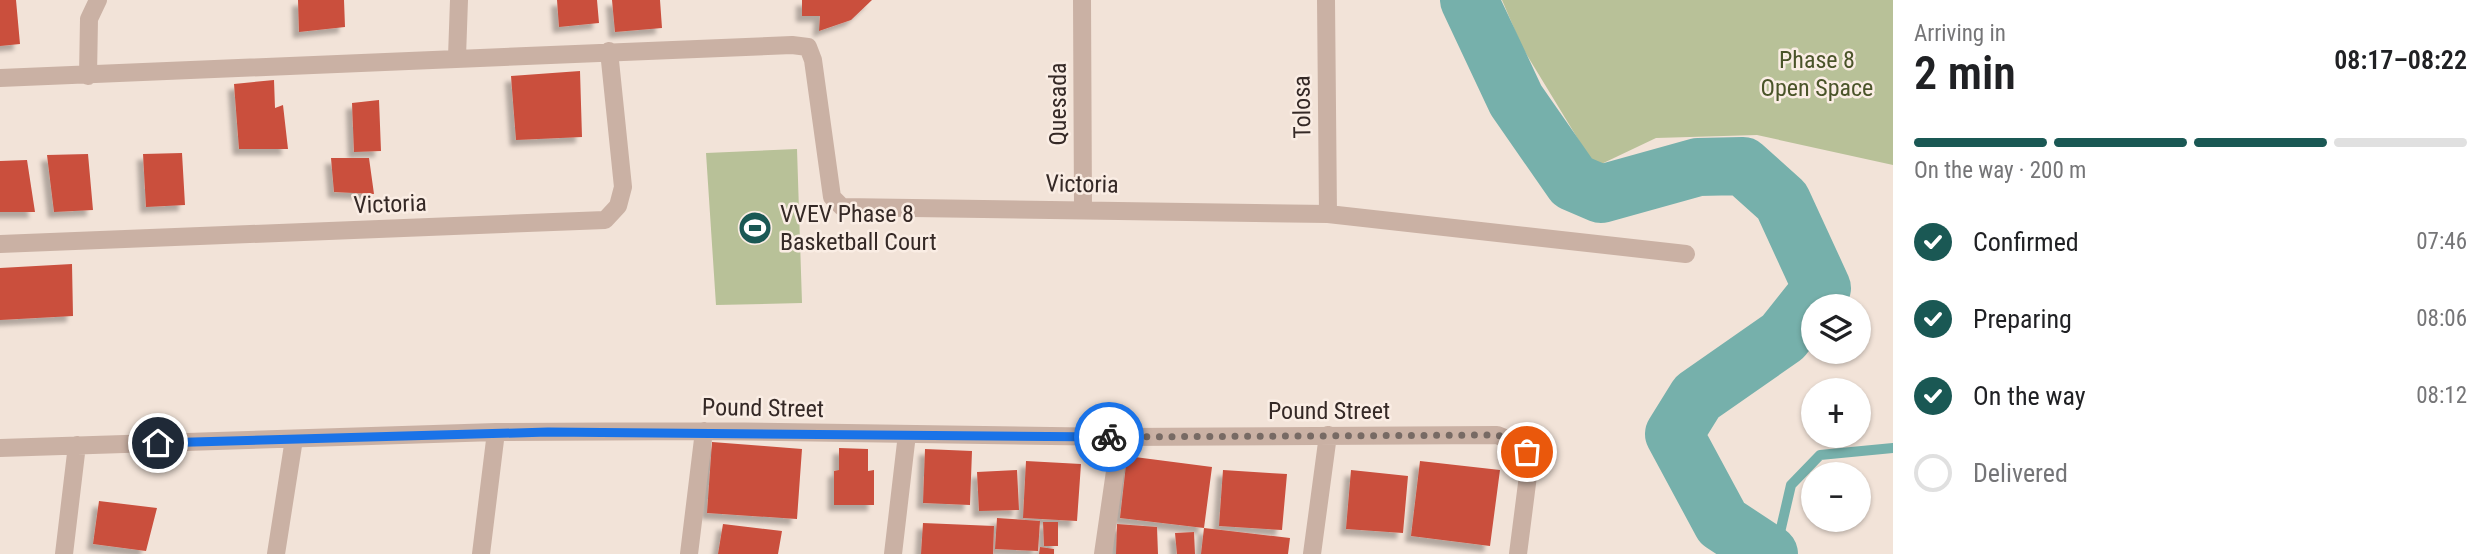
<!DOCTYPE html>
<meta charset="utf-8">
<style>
body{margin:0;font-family:"Roboto Condensed",sans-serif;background:#f6f6f6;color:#202124;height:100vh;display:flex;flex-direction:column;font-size:26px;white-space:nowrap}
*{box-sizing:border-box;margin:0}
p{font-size:23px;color:#757577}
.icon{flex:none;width:38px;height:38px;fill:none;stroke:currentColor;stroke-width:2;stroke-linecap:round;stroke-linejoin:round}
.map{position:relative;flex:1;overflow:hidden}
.drawer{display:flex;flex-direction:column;background:#fff;width:595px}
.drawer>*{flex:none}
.fabs{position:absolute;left:1801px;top:294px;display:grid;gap:14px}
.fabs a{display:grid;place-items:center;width:70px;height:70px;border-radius:50%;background:#fff;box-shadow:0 2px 5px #0004;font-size:35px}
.pin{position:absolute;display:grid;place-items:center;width:60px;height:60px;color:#fff;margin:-30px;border:4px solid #fff;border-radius:50%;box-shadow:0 2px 7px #0007}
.courier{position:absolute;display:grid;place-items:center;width:70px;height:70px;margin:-35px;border:5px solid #1a73e8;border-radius:50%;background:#fff;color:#222;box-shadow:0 2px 9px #0007}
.headline em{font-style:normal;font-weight:600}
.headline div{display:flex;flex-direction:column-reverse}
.headline{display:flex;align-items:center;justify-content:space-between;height:119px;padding:0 21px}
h1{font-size:46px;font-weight:600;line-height:52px}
.bar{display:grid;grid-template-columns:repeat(4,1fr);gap:10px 7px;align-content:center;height:84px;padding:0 21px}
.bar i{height:9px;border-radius:5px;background:#e0e0e0}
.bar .on{background:#1a5854}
.bar p{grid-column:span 4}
ol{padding:0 21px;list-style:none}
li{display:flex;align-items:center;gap:21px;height:77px}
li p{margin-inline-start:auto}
li .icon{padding:7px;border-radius:50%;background:#1a5854;color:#fff;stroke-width:4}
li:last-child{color:#757577}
li i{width:38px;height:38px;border:4px solid #e0e0e0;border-radius:50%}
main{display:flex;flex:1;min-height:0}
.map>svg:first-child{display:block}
</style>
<main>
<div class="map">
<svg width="1893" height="554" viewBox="0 0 1893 554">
<defs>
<filter id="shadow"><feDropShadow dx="-6" dy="6" stdDeviation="2" flood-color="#0004"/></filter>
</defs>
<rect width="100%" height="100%" fill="#f2e3d8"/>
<!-- green -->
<path fill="#b8c198" d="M1502,0H1893V165L1757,135L1656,138L1595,167L1522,47Z
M797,149L802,303L716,305L706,153Z"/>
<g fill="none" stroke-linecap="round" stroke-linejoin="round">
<!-- stream -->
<path stroke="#76b0ab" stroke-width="10" d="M1775,554L1791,485L1820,455L1893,448"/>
<!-- river -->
<path stroke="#76b0ab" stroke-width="58" d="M1469,0L1516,100L1573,182L1601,194L1698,167L1743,166L1782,201L1822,288L1783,337L1697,397L1674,434L1722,523L1769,554"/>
</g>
<!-- building -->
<path fill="#ca4f3e" filter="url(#shadow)" d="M0,0H16L20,44L0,46Z
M298,0H344L345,27L299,32Z
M557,0H597L599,23L559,27Z
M612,0H660L662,28L615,32Z
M802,0H872L851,20L819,31L820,16H802Z
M580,71L582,137L516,140L511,76Z
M274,80L275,108L283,105L288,149H239L234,84Z
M379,100L381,151L354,152L352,103Z
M182,153L185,205L146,207L143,154Z
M88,154L93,210L54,212L47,155Z
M331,158H369L374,194L334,192Z
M27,160L35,212H0V161Z
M72,264L73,316L0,320V268Z
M712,442L802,449L797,519L707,513Z
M839,448L868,449V471L874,470V505H834V471L839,470Z
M925,449L972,451L970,505L923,503Z
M1127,456L1212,467L1204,528L1120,518Z
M1026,461L1081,464L1077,521L1023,518Z
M1420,461L1500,470L1490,546L1411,536Z
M1017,470L1019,510L979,511L977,472Z
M1223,470L1287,474L1282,530L1219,526Z
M1351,470L1408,476L1403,533L1346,529Z
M99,501L157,508L146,551L93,544Z
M997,518L1040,521L1038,551L995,549Z
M1043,522H1058V546H1044Z
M923,523L994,526L993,554H921Z
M723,524L782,531L778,554H718Z
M1117,524L1157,527L1158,554H1116Z
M1204,528L1290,538L1288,554H1201Z
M1194,532L1195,554H1177L1175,533Z
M1040,547L1054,549V554H1039Z"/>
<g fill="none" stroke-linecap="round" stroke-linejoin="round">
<!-- street -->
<path stroke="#cab1a4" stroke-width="18" d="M1082,0L1083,209
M1326,0L1328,214
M457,57L459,0
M88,76L89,19L98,0
M0,78L792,45L808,47L813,60L832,197L842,207L1328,214L1686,254
M0,244L605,220L618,206L623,187L609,51
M0,448L496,432L704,431L1120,437L1497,435L1523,445L1530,460L1518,554
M64,554L77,445
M276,554L294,439
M481,554L496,432
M689,554L704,431
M893,554L907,434
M1103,554L1120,437
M1312,554L1328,435"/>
</g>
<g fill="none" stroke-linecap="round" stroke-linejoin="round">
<!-- done -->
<path stroke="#776a64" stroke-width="7" stroke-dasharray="0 12.6" d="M1109,437L1497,435L1516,441L1527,452"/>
<!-- route -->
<path stroke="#1a73e8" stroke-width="9" d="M158,443L548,432L1109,437"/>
</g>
<!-- icons -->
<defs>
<symbol id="stadium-disc" viewBox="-11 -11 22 22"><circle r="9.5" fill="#1a5854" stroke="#faede4"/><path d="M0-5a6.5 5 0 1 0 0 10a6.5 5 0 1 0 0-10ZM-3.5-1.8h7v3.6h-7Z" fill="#fff"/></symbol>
</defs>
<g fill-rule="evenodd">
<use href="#stadium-disc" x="736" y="209" width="38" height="38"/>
</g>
<g text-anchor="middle" stroke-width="5" stroke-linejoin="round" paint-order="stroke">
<!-- park labels -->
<g font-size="24" fill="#4a5429" stroke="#faede4">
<text x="1817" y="68">Phase 8<tspan x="1817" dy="28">Open Space</tspan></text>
</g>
<!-- street labels -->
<g font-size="24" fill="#352926" stroke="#faede4">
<text transform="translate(1058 104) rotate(-90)" y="8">Quesada</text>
<text transform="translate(1302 107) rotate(-91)" y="8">Tolosa</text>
<text transform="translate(1082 184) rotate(1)" y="8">Victoria</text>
<text transform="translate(390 204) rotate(-2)" y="8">Victoria</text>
<text transform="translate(763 408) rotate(1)" y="8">Pound Street</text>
<text x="1329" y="419">Pound Street</text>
</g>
<!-- poi labels -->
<g font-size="24" fill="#352926" stroke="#faede4" text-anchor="start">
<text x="780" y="222">VVEV Phase 8<tspan x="780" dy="28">Basketball Court</tspan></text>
</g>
</g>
</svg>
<div class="fabs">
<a><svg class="icon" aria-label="layers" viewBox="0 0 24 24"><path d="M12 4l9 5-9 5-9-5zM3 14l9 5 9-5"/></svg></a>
<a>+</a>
<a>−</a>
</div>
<div class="pin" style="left:1527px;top:452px;background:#ea580c"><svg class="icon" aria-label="bag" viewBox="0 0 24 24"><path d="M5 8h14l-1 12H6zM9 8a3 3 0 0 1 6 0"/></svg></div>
<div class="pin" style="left:158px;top:443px;background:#1f2937"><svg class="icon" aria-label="home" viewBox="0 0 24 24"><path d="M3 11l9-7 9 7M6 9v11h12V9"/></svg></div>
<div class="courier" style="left:1109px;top:437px"><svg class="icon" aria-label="bike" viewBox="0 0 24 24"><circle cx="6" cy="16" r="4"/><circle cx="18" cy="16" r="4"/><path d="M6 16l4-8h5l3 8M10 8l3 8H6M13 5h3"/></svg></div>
</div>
<section class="drawer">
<div class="headline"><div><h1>2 min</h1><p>Arriving in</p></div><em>08:17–08:22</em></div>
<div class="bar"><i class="on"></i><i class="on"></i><i class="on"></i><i></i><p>On the way · 200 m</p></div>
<ol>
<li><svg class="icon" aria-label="check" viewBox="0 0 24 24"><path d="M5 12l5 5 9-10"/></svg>Confirmed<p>07:46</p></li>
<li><svg class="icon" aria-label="check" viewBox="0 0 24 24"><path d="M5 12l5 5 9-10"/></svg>Preparing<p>08:06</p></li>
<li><svg class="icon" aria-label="check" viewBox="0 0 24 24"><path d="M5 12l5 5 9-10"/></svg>On the way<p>08:12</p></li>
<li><i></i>Delivered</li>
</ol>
</section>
</main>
